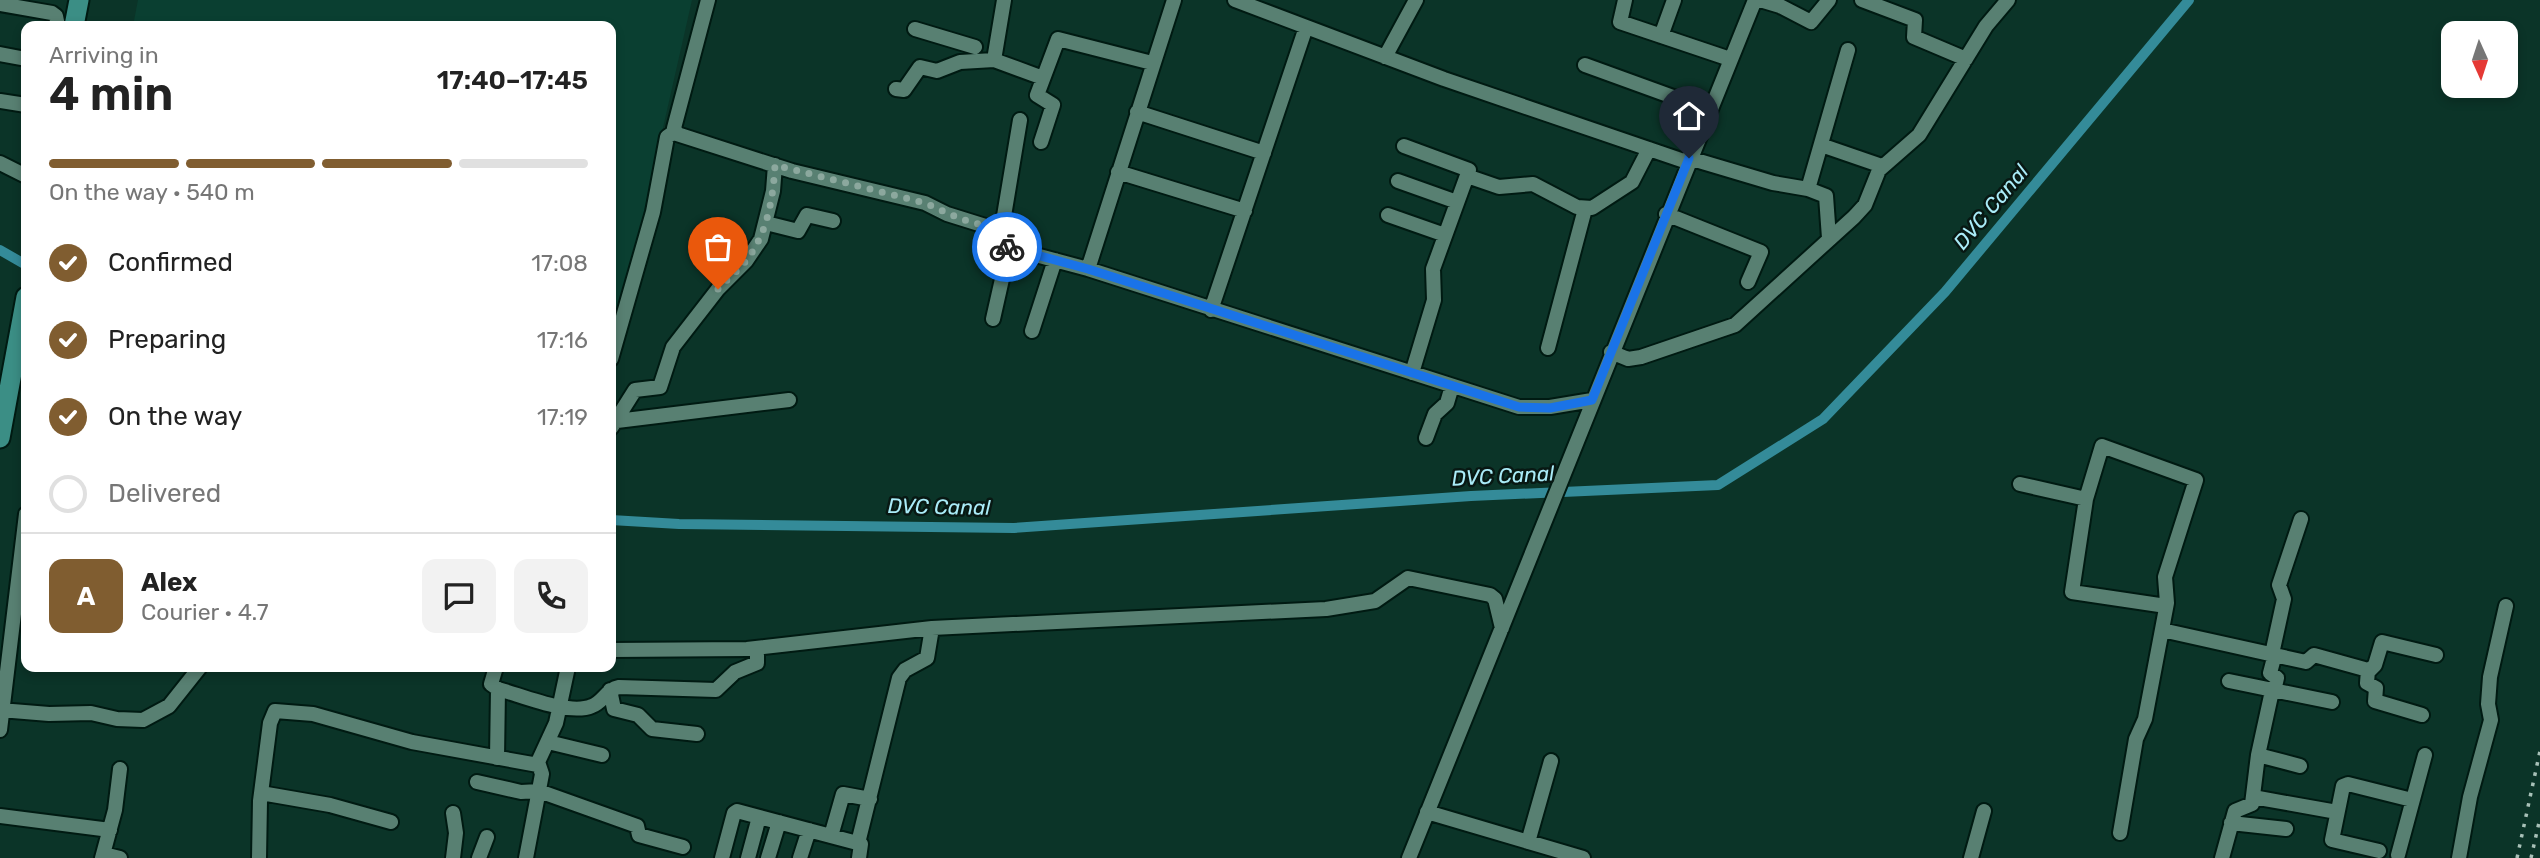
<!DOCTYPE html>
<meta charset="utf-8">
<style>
body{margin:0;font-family:Rubik,sans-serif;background:#f2f2f2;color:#222;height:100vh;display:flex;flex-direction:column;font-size:26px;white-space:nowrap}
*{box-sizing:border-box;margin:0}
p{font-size:23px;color:#767676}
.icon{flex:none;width:38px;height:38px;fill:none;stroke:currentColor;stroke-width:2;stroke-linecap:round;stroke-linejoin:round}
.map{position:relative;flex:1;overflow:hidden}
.details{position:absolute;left:21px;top:21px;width:595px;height:651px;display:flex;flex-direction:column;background:#fff;border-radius:14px;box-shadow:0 4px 10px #0003}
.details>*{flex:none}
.needle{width:46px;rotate:177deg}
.controls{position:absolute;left:2441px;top:21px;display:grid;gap:14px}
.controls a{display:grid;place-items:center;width:77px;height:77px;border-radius:14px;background:#fff;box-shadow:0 4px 10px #0003;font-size:35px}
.pin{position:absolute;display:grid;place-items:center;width:60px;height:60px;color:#fff;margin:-72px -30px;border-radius:50% 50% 50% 0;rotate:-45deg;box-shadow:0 0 7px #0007}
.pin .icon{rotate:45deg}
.courier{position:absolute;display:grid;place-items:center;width:70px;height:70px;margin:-35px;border:5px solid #1a73e8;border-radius:50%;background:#fff;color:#222;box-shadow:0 2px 9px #0007}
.headline em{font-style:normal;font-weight:600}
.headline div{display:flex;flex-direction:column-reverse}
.headline{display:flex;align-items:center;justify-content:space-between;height:119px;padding:0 28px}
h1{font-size:46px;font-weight:600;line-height:52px}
.bar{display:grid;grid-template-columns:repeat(4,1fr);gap:10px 7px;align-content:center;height:84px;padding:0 28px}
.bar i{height:9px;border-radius:5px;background:#e0e0e0}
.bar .selected{background:#805d30}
.bar p{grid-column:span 4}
.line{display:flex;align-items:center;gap:18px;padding:0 28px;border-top:2px solid #e0e0e0}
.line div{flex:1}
.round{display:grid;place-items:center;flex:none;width:74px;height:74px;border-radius:14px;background:#f2f2f2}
ol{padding:0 28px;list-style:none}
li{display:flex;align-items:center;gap:21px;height:77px}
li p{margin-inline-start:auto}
li .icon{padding:7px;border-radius:50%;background:#805d30;color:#fff;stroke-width:4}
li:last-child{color:#767676}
li i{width:38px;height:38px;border:4px solid #e0e0e0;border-radius:50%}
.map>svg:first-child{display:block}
</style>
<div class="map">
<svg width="2540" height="858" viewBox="0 0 2540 858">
<rect width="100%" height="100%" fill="#0b3428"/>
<!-- built -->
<path fill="#0a3f31" d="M138,0H692L611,357V26H133Z"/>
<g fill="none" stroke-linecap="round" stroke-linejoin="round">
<!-- canal -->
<path stroke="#348b99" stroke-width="10" d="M0,250L26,265
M611,520L679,524L1014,528L1471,496L1718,485L1823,419L1945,292L2189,0"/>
<defs>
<path id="minor" d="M708,0L674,128L677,134L792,171L925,203L947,214L995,229L1002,246L1088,269L1519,407H1550L1592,400
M1004,0L994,60L1043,78
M1235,0L1444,79L1687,162
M1625,0L1620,22L1730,59
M1760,0L1780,6L1811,22L1829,0
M1862,0L1915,20L1914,37L1966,59
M0,4L52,13L56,16L58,26
M915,29L975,47
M1661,36L1674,0
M0,54L26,59
M1385,57L1416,0
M1585,65L1709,110
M896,89L904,90L920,67L937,71L960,62L994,60
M0,101L26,105
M1137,112L1264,153
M1041,142L1053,105L1037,95L1058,39L1152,63
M1821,145L1882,166
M1404,146L1469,170L1433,269L1434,300L1412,373
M1689,158L1773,183L1808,189L1848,50
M0,163L26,176
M1118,172L1245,211
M1467,176L1499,187L1533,184L1577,207L1592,208L1632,182L1649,149
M1398,181L1457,202
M1808,189L1826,196L1829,238
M1666,214L1761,252L1748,282
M1388,215L1445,235
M766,223L798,231L807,215L833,221
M997,232L1002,228L1020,120
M1088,269L1174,0
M1211,310L1306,27
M993,319L1009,248
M1032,331L1055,260
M1548,348L1585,209
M1611,352L1628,359L1641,357L1735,325L1854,217L1865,205L1879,170L1919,135L1986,26L2008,0
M611,359L653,212L667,137L674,132
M617,421L789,400
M611,428L635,390L660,387L673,347L718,289L746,261L761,239L773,191L775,165
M1426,438L1435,414L1447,403L1452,386
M2020,484L2086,499L2072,592L2166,606
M2086,499L2102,446L2196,480L2165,577L2167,603L2145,719L2136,739L2120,833
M2162,630L2306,662L2314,655L2368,670L2367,683L2376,688L2375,701L2422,715
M611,650L747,649L932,628L1326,609L1375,601L1408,578L1490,595L1495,599L1502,628
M2272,654L2284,599L2279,585L2301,519
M496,667L491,684L498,689L497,758
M2369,671L2375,665L2382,642L2436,655
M2229,681L2332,702
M498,689C521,695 569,716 592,706C603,702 607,689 619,687L716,690L735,672L757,663V649
M610,690L614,709L638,715L652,729L697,734
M2274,691L2277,678L2270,673L2275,654
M0,710L49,714L91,713L117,719L143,720L169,706L200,667
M0,730L26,514
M548,742L602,755
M2258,755L2300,766
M477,782L521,792L539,791L637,826L639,835L683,847
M261,793L330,805L391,822
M2253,797L2337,812
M1427,812L1583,858
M0,816L110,830
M2231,823L2286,829
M831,836L843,794L870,799
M1528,842L1551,761
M858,843L899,678L905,670L927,658L932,628
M2379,851L2332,840L2343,786L2348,784L2412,800
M104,854L120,858
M2398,855L2425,755
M102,858L115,810L120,769
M259,858L260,801L270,723L275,711L313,714L412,742L538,765
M453,858L456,833L453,813
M479,858L487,837
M526,858L542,774L538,762L556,723L568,667
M722,858L734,813L737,811L861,844L859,858
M748,858L759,817
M768,858L779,822
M800,858L809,830
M1409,858L1755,0
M1971,858L1984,811
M2222,858L2235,811L2252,804L2258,755L2272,691
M2459,858L2470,797L2491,720L2488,704L2490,677L2506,606"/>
<path id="major" d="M74,26L79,0
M0,438L26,297"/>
</defs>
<!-- minor casing -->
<use href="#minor" stroke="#001a12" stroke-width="18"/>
<!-- major casing -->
<use href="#major" stroke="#001a12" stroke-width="23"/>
<!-- minor -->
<use href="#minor" stroke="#588072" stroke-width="14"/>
<!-- major -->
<use href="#major" stroke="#3b8e85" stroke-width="19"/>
<!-- rail -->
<path stroke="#a8c1b8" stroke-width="3.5" stroke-dasharray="3.5 7" stroke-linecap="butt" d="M2517,858L2540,751
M2531,858L2540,818"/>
</g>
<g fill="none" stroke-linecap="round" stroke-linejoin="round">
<!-- done -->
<path stroke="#8ca89e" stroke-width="7" stroke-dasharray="0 12.6" d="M718,289C726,280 737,272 745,262C767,235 773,200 775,165L925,203L961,219L995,229L999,245L1007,247"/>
<!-- route -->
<path stroke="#1a73e8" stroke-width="9" d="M1007,247L1088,269L1519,407L1550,408L1592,400L1689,158"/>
</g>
<g text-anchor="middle" stroke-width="5" stroke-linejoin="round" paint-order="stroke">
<!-- water labels -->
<g font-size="21" font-style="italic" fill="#aaecf8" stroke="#081813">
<text transform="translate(1991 207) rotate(-50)" y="7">DVC Canal</text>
<text transform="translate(1503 476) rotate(-3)" y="7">DVC Canal</text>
<text transform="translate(939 507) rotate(1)" y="7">DVC Canal</text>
</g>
</g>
</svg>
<div class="controls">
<a><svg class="needle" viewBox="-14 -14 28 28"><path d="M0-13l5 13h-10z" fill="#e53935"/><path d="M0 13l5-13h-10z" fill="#767676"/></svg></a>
</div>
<div class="pin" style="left:718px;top:289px;background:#ea580c"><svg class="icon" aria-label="bag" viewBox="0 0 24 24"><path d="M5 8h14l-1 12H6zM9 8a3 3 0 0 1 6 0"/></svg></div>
<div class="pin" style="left:1689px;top:158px;background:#1f2937"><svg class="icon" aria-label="home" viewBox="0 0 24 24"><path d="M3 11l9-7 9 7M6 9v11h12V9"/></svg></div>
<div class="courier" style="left:1007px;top:247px"><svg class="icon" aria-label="bike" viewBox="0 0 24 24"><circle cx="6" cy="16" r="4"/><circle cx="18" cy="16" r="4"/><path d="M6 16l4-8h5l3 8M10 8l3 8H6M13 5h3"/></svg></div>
<section class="details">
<div class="headline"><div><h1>4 min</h1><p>Arriving in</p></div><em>17:40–17:45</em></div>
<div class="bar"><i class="selected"></i><i class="selected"></i><i class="selected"></i><i></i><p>On the way · 540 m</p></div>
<ol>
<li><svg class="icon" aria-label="check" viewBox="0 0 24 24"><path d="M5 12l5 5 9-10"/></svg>Confirmed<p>17:08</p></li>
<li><svg class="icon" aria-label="check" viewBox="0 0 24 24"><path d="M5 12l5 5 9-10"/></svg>Preparing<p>17:16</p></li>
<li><svg class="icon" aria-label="check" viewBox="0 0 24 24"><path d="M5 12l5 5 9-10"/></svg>On the way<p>17:19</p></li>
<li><i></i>Delivered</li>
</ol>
<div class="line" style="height:126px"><b class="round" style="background:#805d30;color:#fff">A</b><div><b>Alex</b><p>Courier · 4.7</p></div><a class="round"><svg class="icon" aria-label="chat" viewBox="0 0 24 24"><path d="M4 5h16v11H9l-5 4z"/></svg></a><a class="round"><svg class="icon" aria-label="phone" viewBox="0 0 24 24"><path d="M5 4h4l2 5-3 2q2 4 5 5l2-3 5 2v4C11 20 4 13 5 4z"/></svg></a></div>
</section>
</div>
